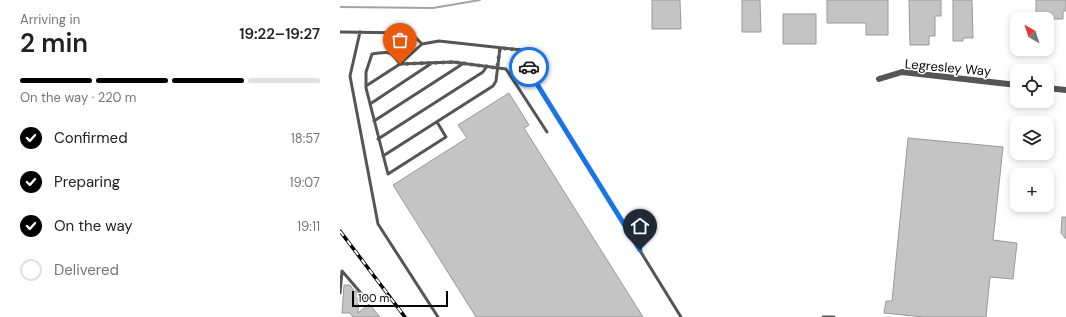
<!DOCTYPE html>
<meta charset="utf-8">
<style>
body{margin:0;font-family:"DM Sans",sans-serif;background:#f2f2f2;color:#222;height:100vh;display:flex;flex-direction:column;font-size:15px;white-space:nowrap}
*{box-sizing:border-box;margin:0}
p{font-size:13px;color:#767676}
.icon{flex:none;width:22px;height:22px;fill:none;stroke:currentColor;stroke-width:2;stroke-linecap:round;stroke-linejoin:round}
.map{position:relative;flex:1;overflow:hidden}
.details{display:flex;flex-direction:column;background:#fff;width:340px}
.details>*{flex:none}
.needle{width:26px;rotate:321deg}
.fabs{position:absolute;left:670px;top:12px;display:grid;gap:8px}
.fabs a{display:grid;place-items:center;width:44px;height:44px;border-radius:8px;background:#fff;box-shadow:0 2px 6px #0003;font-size:20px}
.scale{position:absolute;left:12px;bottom:10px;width:96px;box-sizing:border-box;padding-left:4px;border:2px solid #000;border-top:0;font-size:11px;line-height:14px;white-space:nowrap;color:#000;-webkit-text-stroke:3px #fff;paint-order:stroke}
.pin{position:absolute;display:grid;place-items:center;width:34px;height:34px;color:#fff;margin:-41px -17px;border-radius:50% 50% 50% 0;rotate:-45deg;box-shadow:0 0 4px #0007}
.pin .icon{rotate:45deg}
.courier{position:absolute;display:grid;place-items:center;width:40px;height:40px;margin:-20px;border:3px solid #1a73e8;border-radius:50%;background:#fff;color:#222;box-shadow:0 1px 5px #0007}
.headline em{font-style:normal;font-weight:600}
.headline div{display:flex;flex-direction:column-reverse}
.headline{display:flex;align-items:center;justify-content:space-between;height:68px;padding:0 20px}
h1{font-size:26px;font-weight:600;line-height:30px}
.bar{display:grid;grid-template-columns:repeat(4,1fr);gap:6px 4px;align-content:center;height:48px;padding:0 20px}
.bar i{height:5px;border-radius:3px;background:#e0e0e0}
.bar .on{background:#000}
.bar p{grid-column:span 4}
ol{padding:0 20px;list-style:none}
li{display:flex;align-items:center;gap:12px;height:44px}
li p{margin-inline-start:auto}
li .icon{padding:4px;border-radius:50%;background:#000;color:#fff;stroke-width:4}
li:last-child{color:#767676}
li i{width:22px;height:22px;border:2px solid #e0e0e0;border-radius:50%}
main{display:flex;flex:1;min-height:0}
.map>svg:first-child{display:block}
</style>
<main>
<section class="details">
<div class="headline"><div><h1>2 min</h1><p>Arriving in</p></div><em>19:22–19:27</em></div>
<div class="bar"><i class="on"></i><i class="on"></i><i class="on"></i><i></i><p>On the way · 220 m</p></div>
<ol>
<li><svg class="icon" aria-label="check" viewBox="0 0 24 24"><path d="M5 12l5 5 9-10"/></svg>Confirmed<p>18:57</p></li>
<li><svg class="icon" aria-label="check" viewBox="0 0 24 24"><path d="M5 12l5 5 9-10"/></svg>Preparing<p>19:07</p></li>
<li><svg class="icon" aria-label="check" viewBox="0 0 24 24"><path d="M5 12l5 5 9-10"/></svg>On the way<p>19:11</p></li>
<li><i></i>Delivered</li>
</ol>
</section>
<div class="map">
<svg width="726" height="317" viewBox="0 0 726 317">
<rect width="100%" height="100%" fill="#fff"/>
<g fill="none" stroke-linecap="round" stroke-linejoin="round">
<!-- stream -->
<path stroke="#a3a3a3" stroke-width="2" d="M0,7L93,8L140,0"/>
</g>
<!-- building -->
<path fill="#c4c4c4" stroke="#999" d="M312,0H340L341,29H312Z
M402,0H420L421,32H402Z
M487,0H548V35H526V23H487Z
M569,0H601V16H595V36H589V45H570Z
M613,0H632L633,38H623V41H613Z
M696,0H726V11H723V19H696Z
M443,14H476V44H443Z
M169,93L189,125L184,128L303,317H136L53,185L127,138L118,125Z
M568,138L663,147L653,240L677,243L673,279L650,277L646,317H584L544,313L546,301H552Z
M722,217H726V239L721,233Z
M4,285H10L13,289V291H16L19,295L18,313L29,304L40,317H13L10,313H2Z"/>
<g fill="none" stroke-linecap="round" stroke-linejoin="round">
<!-- service -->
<path stroke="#555" stroke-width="3" d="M0,32L71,33L82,44
M20,32L10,76L38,224L98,317
M26,86L60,64L82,44L99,41L191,51L189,70L192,76L341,317
M30,104L92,63
M34,121L124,63
M97,122L106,137L48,174L26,88V72L32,54C49,52 49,49 60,64L113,62L166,69L207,132
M38,139L143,72L147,66
M43,156L153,86L156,81L160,48
M0,293L2,271L26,299
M483,317H494"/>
<!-- minor -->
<path stroke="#555" stroke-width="6" d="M539,79L562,72L677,85
M707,88L726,90"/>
<defs>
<path id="rail" d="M0,231L65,317"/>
</defs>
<!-- rail casing -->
<use href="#rail" stroke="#000" stroke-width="3.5"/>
<!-- rail -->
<use href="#rail" stroke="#fff" stroke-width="2" stroke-dasharray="6" stroke-linecap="butt"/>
</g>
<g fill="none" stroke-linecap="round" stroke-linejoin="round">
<!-- done -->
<path stroke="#595959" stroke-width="4" stroke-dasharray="0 7.2" d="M60,64L114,62L157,68L160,48L191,51L189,67"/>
<!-- route -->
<path stroke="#1a73e8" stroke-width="5" d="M189,67L192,76L300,250"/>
</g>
<g text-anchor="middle" stroke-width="3" stroke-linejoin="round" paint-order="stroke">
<!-- street labels -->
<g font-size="13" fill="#000" stroke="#fff">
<text transform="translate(608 67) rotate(5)" y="5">Legresley Way</text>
</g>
</g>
</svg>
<div class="fabs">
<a><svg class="needle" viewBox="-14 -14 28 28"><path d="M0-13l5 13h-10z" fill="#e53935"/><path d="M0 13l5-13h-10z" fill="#767676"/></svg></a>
<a><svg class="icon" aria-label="locate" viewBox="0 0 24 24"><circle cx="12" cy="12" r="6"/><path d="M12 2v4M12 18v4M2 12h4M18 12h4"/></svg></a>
<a><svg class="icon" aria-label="layers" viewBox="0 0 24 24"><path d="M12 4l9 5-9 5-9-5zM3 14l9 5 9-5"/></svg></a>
<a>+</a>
</div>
<div class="scale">100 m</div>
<div class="pin" style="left:60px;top:64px;background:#ea580c"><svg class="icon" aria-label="bag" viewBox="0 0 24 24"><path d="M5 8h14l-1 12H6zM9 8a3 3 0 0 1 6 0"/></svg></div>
<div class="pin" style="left:300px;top:250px;background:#1f2937"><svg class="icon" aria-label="home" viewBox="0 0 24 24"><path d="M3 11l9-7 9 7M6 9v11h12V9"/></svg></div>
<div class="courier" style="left:189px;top:67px"><svg class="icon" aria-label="car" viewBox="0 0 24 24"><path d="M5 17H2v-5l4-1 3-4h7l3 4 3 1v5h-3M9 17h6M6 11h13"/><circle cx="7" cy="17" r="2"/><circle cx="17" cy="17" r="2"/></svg></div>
</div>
</main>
